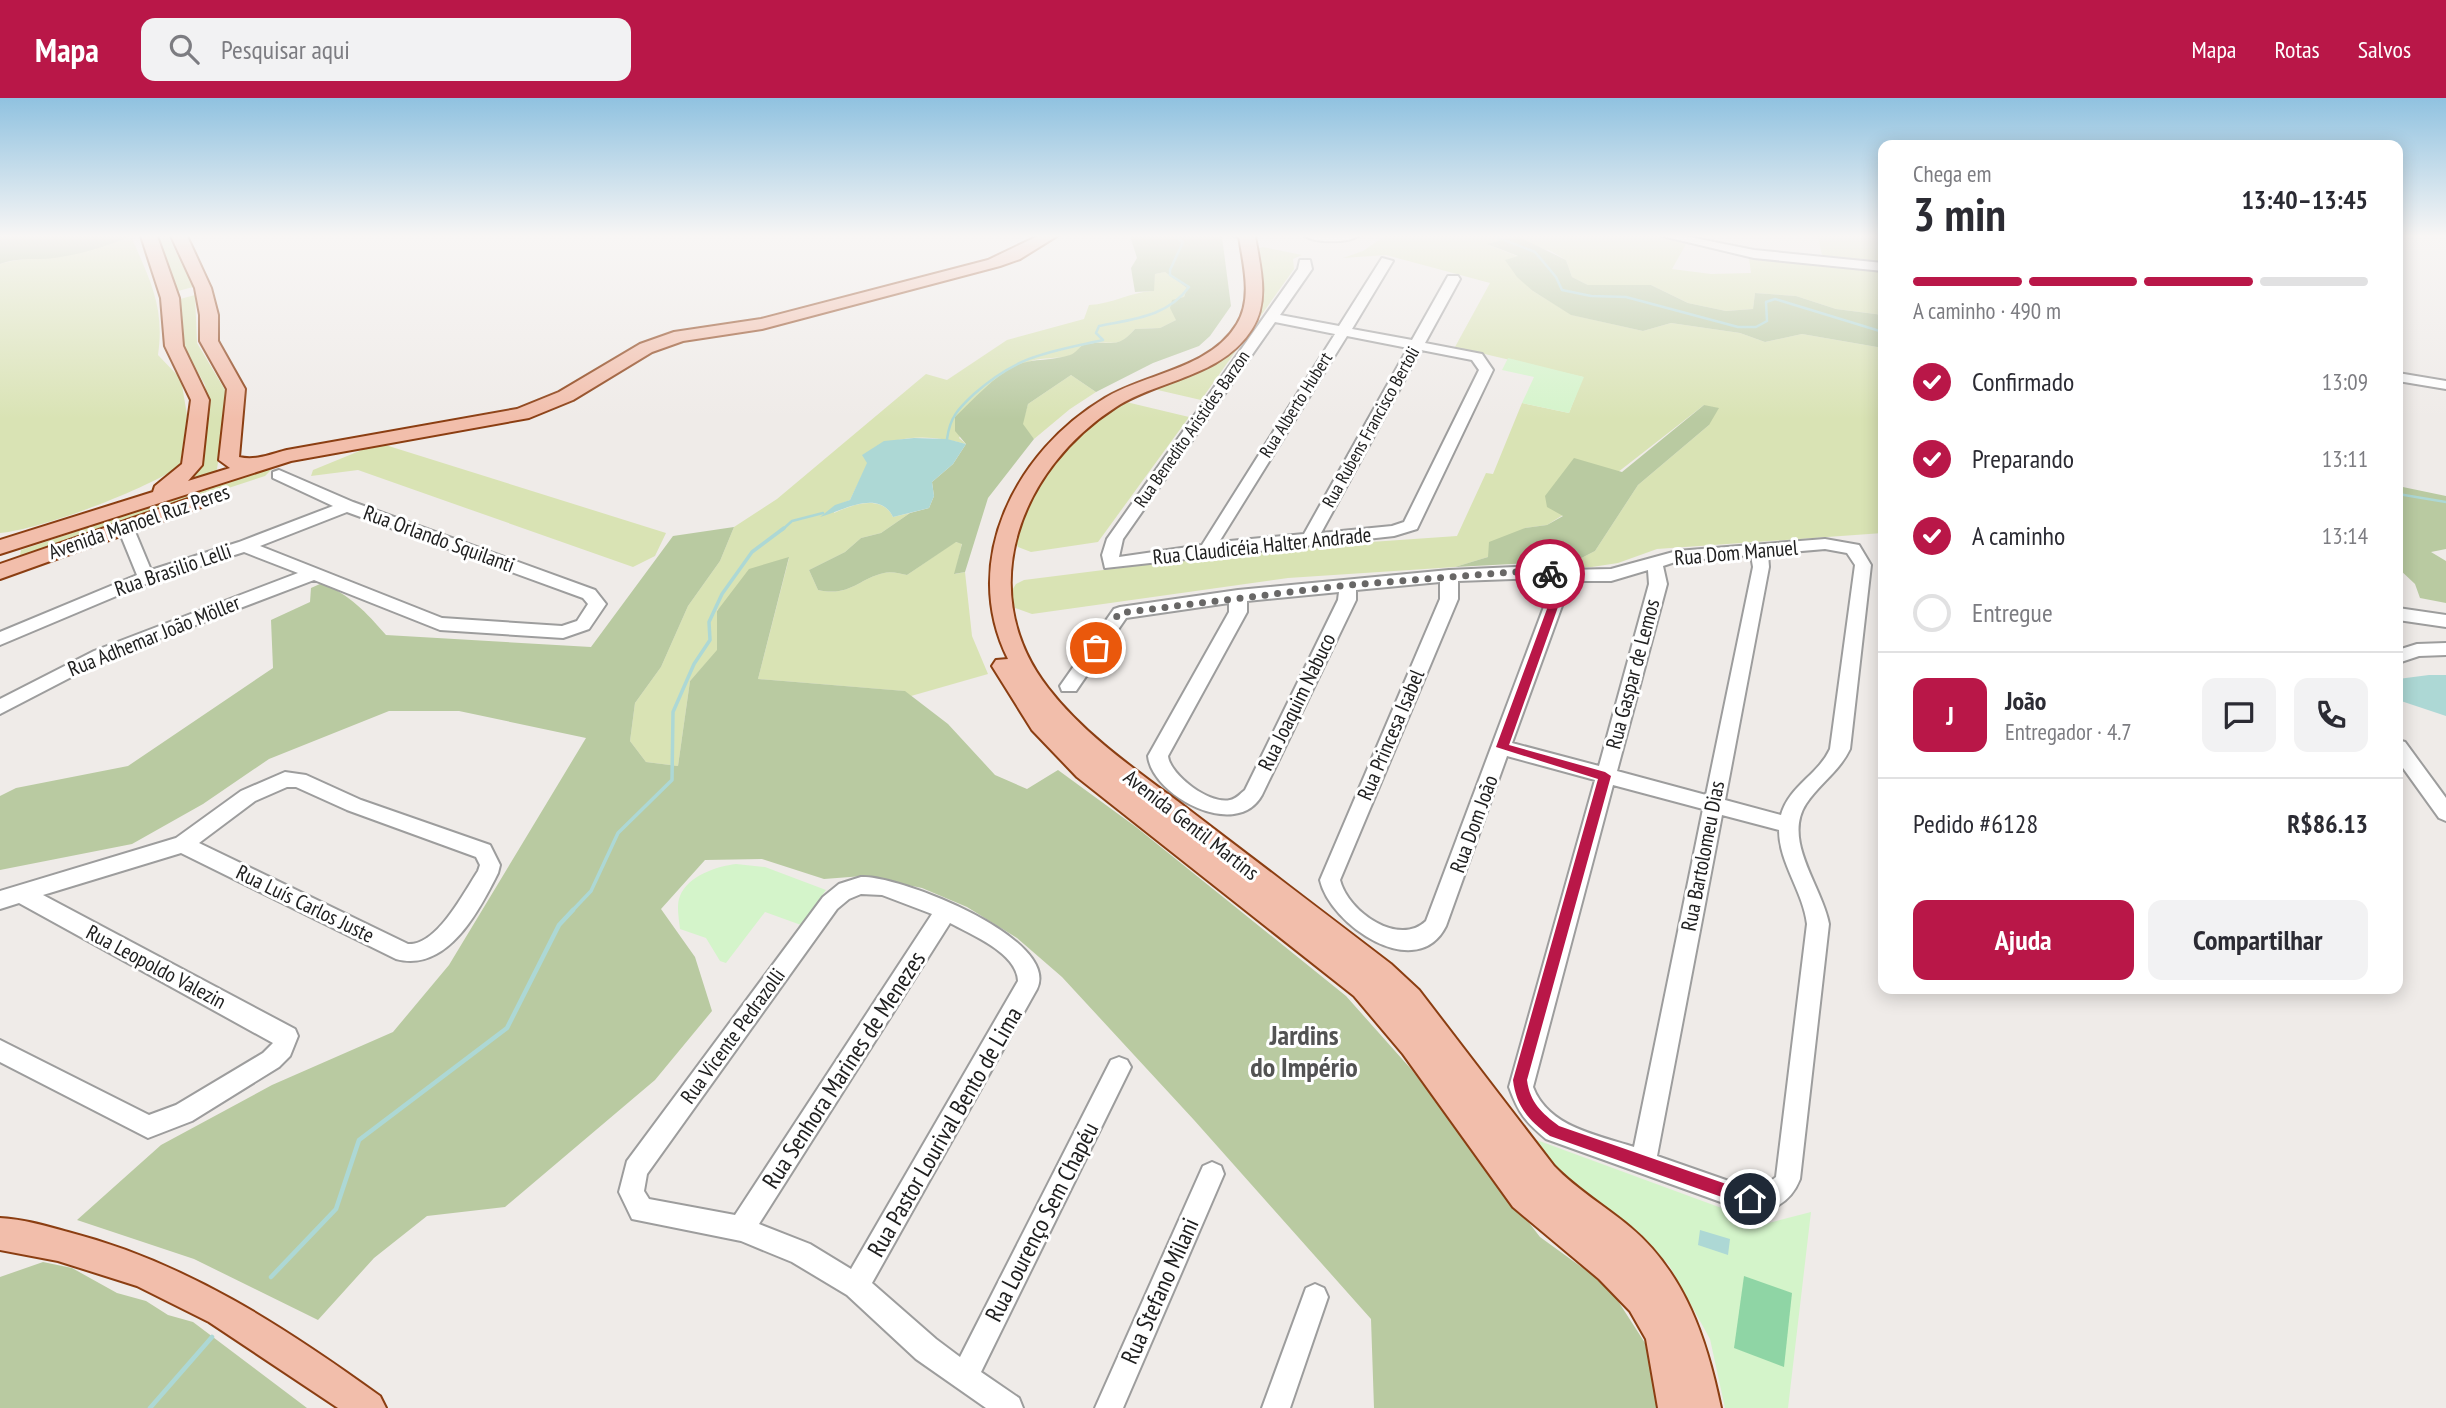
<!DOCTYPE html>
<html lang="pt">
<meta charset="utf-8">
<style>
body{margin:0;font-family:"PT Sans Narrow",sans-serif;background:#f2f2f3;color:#2b2b33;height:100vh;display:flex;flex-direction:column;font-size:26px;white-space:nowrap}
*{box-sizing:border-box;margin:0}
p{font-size:23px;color:#7c7c81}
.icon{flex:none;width:38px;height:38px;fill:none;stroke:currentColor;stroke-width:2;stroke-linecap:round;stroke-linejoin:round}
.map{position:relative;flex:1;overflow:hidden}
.drawer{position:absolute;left:1878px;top:42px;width:525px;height:854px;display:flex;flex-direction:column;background:#fff;border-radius:14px;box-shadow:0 4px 18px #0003}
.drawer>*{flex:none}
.pin{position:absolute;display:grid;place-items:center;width:60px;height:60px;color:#fff;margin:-30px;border:4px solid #fff;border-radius:50%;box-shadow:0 2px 7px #0007}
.courier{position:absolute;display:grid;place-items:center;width:70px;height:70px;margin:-35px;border:5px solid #b91748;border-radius:50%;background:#fff;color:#222;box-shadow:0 2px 9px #0007}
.overview em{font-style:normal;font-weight:600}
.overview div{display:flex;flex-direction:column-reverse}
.overview{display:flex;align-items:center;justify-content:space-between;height:119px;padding:0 35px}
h1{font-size:46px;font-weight:600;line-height:52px}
.bar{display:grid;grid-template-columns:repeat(4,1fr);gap:10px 7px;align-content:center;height:84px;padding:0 35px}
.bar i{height:9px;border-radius:5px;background:#e1e1e2}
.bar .active{background:#b91748}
.bar p{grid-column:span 4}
.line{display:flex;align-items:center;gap:18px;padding:0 35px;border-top:2px solid #e1e1e2}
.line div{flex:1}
.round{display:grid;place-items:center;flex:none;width:74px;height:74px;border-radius:14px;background:#f2f2f3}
ol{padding:0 35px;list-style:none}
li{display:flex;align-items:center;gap:21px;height:77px}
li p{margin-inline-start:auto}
li .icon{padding:7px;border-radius:50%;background:#b91748;color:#fff;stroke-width:4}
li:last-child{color:#7c7c81}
li i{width:38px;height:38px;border:4px solid #e1e1e2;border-radius:50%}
.button{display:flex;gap:14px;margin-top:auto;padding:14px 35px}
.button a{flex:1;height:80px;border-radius:14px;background:#b91748;color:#fff;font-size:28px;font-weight:600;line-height:80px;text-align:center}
.button a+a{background:#f2f2f3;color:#2b2b33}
header{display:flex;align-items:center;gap:42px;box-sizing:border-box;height:98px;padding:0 35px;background:#b91748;color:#fff}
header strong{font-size:33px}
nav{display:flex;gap:38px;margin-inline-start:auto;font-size:24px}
.search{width:490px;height:63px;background:#f2f2f3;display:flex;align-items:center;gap:18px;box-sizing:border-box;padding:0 24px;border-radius:14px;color:#7c7c81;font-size:26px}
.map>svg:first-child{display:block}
</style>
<header>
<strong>Mapa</strong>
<div class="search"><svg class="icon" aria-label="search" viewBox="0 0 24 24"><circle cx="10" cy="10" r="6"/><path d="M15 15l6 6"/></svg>Pesquisar aqui</div>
<nav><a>Mapa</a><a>Rotas</a><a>Salvos</a></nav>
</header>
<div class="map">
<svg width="2446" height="1310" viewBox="0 0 2446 1310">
<rect width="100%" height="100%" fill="#efebe8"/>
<!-- grass -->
<path fill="#d9e3b4" d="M131,138C150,183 165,208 158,257L181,281L187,317L180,368C144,392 43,431 0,435V166C22,159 43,161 66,156C88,152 109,144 131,138Z
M155,138H168L193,189L178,193Z
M1385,138H1657L1686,146L1672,171L1711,176L1751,175L1749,160L1883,172V217L1836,211L1796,198L1755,195L1753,211L1726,213L1688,205L1651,187H1588L1572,179L1566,162L1549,152L1489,147L1519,159L1533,193L1572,217L1643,233L1671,225L1740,235L1765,244L1802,236L1883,250V435L1657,451L1618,465L1592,469H1564L1595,453L1638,387L1709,327L1704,307L1563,417L1547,427L1525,430L1488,459L1455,469L1288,480L1032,516L1015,510L1011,494L1016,486L1024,482L1270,451L1457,438L1486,375L1493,376L1522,305L1569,315L1583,279L1455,249L1490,185L1386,157L1343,160L1363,153Z
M1818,138H1883V167L1823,162Z
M1263,149L1302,157L1293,161L1294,171L1201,302L1149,290C1187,277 1260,256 1262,206C1262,188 1258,168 1256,151Z
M1165,174L1187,190L1176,222L1160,230L1135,231C1117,252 1114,242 1092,245C1081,247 1078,255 1069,258C1057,261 1043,259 1031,263C992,274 978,308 959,340L966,346C929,336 895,336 863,357L868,365L850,402L835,408L834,415C853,406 882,396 893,419L910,415L881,435L861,440L845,454L809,472L818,492C850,499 858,481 884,475C891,473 901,476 907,477L955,444L962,445L955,476L965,474L972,538L988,576L911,598L904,593L758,581L789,460L717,512V553L690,583L678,668L646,664L630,643L635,605L661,569L688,508L720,463L734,429L777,401L926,276L947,282L1007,242L1084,221L1089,207C1112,206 1131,194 1153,193L1155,176Z
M195,197L197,245L225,292L228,302L216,377L164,395L189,380L207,299L205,287L182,246L180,201Z
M1071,277L1096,294L1070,311L1034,341L1022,326L1028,306Z
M1122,303L1189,319L1098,444L1031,454L1018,449L1015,442C1037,377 1070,345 1122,303Z
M379,345L666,435L655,458L633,469L358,372L311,378L313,372Z
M269,369L272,371L265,378L91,435L19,462L21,452Z"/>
<!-- forest -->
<path fill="#b9caa1" d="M0,138H131C106,149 67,161 38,161C24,161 15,161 0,166Z
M1130,138L1222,139L1231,208L1210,238L1199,248L1153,265L1096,294L1071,277L1028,306L1023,326L1034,341L988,400L965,474L954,476L962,446L956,444L907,477C901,476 891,473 884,475C858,481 850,499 818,492L809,472L845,454L861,440L881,435L910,415L929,410L934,398L932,384L953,366L966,346L955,333V319C974,301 994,278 1017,267C1034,260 1053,263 1070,257C1077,255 1079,247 1087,246C1111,241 1116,253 1135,231L1160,230L1176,222L1170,210L1172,202L1184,199L1187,190L1165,174L1155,176L1154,193L1135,194L1131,170L1137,160Z
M1517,138L1566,162L1572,179L1588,187H1651L1688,205L1726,213L1753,211L1755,195L1796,198L1836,211L1883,217V250L1802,236L1765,244L1740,235L1671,225L1643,233L1571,217L1533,193L1517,179L1505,162L1518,158L1487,146Z
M1704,307L1719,310L1709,327L1638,387L1595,453L1564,469L1532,465L1455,469L1488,459L1489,444L1525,430L1547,427L1563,418L1547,409L1545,398L1574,360L1622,374Z
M2398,388L2446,398V451L2431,454L2446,463V505L2420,500L2415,486L2398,470Z
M734,429L720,463L688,508L661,569L635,605L630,643L646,664L678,668L690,583L717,552V513L749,471L789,459L758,581L905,593L948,626L995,677L1027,691L1058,672L1136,729L1346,898L1411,971L1540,1139L1609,1189L1645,1245L1659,1310H1374L1371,1221L1194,1022L1062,879L1017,840L967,809L922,790L863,778L824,781L762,761L705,762L661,811L695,859L712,913L655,982L505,1109L427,1118L374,1160L318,1222L194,1161L77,1122L161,1047L272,987L393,934L449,867L586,640L459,613H389L269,661L203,706L132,746L0,772V698L16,690L128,668L273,570L271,522L310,504L311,490L322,485C350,497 366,514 386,537L591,549L673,438Z
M43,1164L72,1170L117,1195L146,1203L168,1217L193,1224L307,1310H0V1179Z"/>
<!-- park -->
<path fill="#d4f4ca" d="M1508,260L1584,279L1569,315L1522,305L1534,279L1502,272Z
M736,766L765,769L826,792L801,827L765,814L726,865L720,863L706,840L680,831C679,821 676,807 680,798C688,778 717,768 736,766Z
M1534,1041L1765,1126L1811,1114L1788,1310H1725L1710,1241L1669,1167L1629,1127L1568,1085Z"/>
<!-- pitch -->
<path fill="#8fd5a5" d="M1744,1178L1792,1195L1784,1269L1734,1250Z"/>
<!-- water -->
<path fill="#add8d5" d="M914,340L947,341L966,346L953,366L932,384L934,398L929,410L893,419C879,390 842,413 820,419L835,407L850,402L867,365L862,357L884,343Z
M2429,577H2446V618L2398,602V581Z
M1700,1132L1730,1141L1728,1157L1698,1147Z"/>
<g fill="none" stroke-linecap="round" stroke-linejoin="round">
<!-- stream-far2 -->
<path stroke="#add8d5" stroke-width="2.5" d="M1494,138L1535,154L1556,179L1562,192L1591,198L1626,199L1738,229H1756L1767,223L1766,204L1775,201L1883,234
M947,341C950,319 958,311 974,296C1018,257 1048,254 1103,242L1096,235L1099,228C1133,221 1167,219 1189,189L1170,177V172L1183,144L1173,138
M2398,396L2446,404
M782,432L792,423L823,415"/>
<!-- stream-far1 -->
<path stroke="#add8d5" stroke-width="3.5" d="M571,814L591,793L618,735L672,682L673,614L694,566L710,542L709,524L722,496L752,454L784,430"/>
<!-- stream -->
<path stroke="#add8d5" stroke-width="4.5" d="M271,1179L336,1111L359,1042L507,930L559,827L573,812
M150,1310L212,1239"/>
<defs>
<path id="minor" d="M1234,138H1253L1247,142Z
M1305,138H1358C1348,145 1315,145 1305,138Z
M1662,138H1684L1754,152L1883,165V173L1754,160Z
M1382,160L1393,163L1352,231L1412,242L1448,178H1458L1460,181L1425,245L1482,256L1493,272L1417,431L1394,438L1105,470L1102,457L1107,441L1298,171L1300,162H1310L1312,171L1280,217L1339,228ZM1275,224L1335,236L1202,447L1119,459L1123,441ZM1347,238L1408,250L1304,436L1219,444ZM1421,252L1472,262L1479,272L1404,424L1392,428L1321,435Z
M2398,275L2446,283V291L2398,283Z
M279,372L353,404L595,492L606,506L589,531L563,540L440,532L314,482L106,561L0,616V601L94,553L298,475L244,454L152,483L0,547V534L137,477L117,428L119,424H131L151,472L239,444L333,408L273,380V374ZM347,414L583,500L588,506L577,523L562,528L442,520L260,448Z
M1825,441L1859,447L1871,467L1850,651C1839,674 1819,686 1806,706C1782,743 1823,790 1829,826L1800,1081C1790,1106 1770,1116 1743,1112L1546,1041C1525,1023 1519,1016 1509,989L1595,682L1507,658L1446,828C1417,886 1330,827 1320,782L1440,501V484L1356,492V502L1262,697C1237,743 1152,698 1148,658L1229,514V505L1126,520L1076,593H1062L1060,588L1114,511L1120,509L1238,492L1449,472L1539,468L1564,472L1611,471L1677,453ZM1825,451L1847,455L1855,467L1830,651C1818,677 1789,688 1781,717L1725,702L1769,469L1768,456ZM1751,457L1753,469L1706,697L1617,673L1667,486L1663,468L1678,463ZM1648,472L1649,486L1599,668L1512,645L1571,483H1611ZM1539,480L1554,482L1426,823C1399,849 1348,814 1340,782L1458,501V483ZM1339,494L1338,502L1245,692C1240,696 1236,701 1230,702C1210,707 1170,677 1168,658L1247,514V503ZM1613,687L1703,711L1634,1049C1597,1037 1548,1029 1533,989ZM1722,717L1779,732C1779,765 1803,793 1807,826L1776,1079L1763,1089L1743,1088L1657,1058Z
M2398,510L2446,517V529L2398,522Z
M2446,545V557L2419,558L2398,565V552L2417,546Z
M2398,642L2405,644L2446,700V723L2439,720L2398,663Z
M285,674L306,677L361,702L490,747L500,767L498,775C479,813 447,875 396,861L181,755L43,797L295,931L298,938L290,958L279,969L192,1023L148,1040L0,964V942L149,1017L176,1007L263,955L273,945L19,805L0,811V793L176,740L241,693ZM287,689H296L347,712L476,759L480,767L478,773C464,794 437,848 408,846L199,745L255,703Z
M861,779C900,777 1061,841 1037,891L872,1185L936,1241L960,1259L1111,962L1119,959L1127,962L1131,969L981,1274L1019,1300L1023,1310H986L916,1261L847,1197L792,1164L741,1143L632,1121L619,1094L627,1063L823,799L839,786ZM861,796L882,797L932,816L735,1117L649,1101L644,1093L647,1076L837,811L849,801ZM950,825C972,837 1017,855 1018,883L851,1171L810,1146L759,1126Z
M1212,1064L1221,1068L1224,1076L1123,1310H1095L1203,1068Z
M1315,1186L1324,1190L1328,1199L1290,1310H1262L1306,1190Z"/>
<path id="major" d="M141,138H157L179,200L183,248L209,302L202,367L188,383L230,370L219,362L227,291L200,243V217L195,190L171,138H187L211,190L218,217V243L245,291L239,359C256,363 271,356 287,352L517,311L559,294L640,246L674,234L761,221L988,162L1038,138H1057L1020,161L1000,168L762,231L683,243L652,254L573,302L529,320L291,363L0,456V442L153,394L155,388L182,366L191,302L165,248L161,200Z
M1239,138H1255C1260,168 1270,203 1252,231C1222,279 1160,281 1116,309C1021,370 972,492 1048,590C1086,639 1140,675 1188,711C1256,763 1323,814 1391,866L1419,892L1554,1068C1577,1092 1605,1108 1630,1129C1685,1175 1707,1242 1721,1310H1658L1646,1241L1630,1213L1599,1181L1513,1109L1403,956L1354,898L1077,679L1032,632L992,568L996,562L1008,561C959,463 1016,353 1105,300C1146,275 1210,271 1237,226C1253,200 1243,166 1239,138Z
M194,399L201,401L204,405L201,409L0,481V466Z
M0,1120C23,1121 46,1128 68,1134C185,1164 283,1228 380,1298L386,1310H338L209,1224L137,1188L58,1163L0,1152Z"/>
</defs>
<!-- minor casing -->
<use href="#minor" stroke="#9d9d9d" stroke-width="4"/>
<!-- major casing -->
<use href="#major" stroke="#8b3e12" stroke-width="4"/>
<!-- minor -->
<use href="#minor" fill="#fff" fill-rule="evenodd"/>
<!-- major -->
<use href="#major" fill="#f2beab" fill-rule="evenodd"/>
</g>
<!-- sky -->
<linearGradient id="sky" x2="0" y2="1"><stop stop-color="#90c2e0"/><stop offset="0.43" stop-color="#f8f6f5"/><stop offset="1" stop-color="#f8f6f5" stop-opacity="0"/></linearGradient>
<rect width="2446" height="321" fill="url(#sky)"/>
<!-- route -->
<path fill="#b91748" d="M1550,472L1569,478L1509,647L1605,674L1611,678L1527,982C1530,1005 1542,1015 1559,1028L1755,1096V1106L1750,1109L1550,1038C1529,1023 1516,1008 1513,982L1598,681L1496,649L1558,481L1546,478L1545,476Z"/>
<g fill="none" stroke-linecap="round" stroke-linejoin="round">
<!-- done -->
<path stroke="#686766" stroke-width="7" stroke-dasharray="0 12.6" d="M1096,550L1119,515L1348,487L1514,474L1550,476"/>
</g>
<g text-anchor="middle" stroke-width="6" stroke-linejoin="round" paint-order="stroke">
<!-- far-street labels -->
<g font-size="18" fill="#202020" stroke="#fff">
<text transform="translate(1296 307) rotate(-58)" y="6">Rua Alberto Hubert</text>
<text transform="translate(1371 329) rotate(-61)" y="6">Rua Rubens Francisco Bertoli</text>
<text transform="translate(1192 331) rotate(-55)" y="6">Rua Benedito Aristides Barzon</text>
</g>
<!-- street labels -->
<g font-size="21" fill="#202020" stroke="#fff">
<text transform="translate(139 424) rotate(-19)" y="7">Avenida Manoel Ruz Peres</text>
<text transform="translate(439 441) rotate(20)" y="7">Rua Orlando Squilanti</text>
<text transform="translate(1262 448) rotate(-6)" y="7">Rua Claudicéia Halter Andrade</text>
<text transform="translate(1736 455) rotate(-5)" y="7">Rua Dom Manuel</text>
<text transform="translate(173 472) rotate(-19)" y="7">Rua Brasilio Lelli</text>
<text transform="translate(154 538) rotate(-22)" y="7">Rua Adhemar João Möller</text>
<text transform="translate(1633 576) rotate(-75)" y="7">Rua Gaspar de Lemos</text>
<text transform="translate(1297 604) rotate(-64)" y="7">Rua Joaquim Nabuco</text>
<text transform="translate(1391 637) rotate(-67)" y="7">Rua Princesa Isabel</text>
<text transform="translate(1474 726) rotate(-70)" y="7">Rua Dom João</text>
<text transform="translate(1191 727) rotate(38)" y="7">Avenida Gentil Martins</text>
<text transform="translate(1703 758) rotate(-79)" y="7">Rua Bartolomeu Dias</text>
<text transform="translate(305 806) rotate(26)" y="7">Rua Luís Carlos Juste</text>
<text transform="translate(156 869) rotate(28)" y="7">Rua Leopoldo Valezin</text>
<text transform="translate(733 938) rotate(-54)" y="7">Rua Vicente Pedrazolli</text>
</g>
<!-- near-street labels -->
<g font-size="24" fill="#202020" stroke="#fff">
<text transform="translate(844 972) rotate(-57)" y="8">Rua Senhora Marines de Menezes</text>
<text transform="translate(945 1034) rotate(-60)" y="8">Rua Pastor Lourival Bento de Lima</text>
<text transform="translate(1042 1124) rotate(-63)" y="8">Rua Lourenço Sem Chapéu</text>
<text transform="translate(1160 1193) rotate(-66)" y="8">Rua Stefano Milani</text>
</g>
<!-- district labels -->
<g font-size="28" font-weight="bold" fill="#535353" stroke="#fff">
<text x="1304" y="947">Jardins<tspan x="1304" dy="32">do Império</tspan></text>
</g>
</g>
</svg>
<div class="pin" style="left:1096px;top:550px;background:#ea580c"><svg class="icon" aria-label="bag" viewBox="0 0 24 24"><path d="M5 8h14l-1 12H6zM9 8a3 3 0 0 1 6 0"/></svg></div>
<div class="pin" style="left:1750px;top:1101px;background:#1f2937"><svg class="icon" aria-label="home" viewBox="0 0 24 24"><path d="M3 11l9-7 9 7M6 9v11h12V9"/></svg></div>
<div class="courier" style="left:1550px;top:476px"><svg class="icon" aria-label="bike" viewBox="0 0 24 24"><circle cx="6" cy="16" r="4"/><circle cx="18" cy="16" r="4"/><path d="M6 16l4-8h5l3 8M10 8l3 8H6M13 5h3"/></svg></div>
<section class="drawer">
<div class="overview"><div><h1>3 min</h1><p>Chega em</p></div><em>13:40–13:45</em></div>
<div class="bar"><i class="active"></i><i class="active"></i><i class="active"></i><i></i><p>A caminho · 490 m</p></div>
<ol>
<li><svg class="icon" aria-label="check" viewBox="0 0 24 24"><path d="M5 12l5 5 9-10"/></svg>Confirmado<p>13:09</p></li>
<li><svg class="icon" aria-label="check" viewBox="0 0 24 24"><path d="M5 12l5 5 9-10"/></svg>Preparando<p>13:11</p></li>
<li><svg class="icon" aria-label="check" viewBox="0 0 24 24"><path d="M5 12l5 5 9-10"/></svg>A caminho<p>13:14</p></li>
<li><i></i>Entregue</li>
</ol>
<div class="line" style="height:126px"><b class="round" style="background:#b91748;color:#fff">J</b><div><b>João</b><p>Entregador · 4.7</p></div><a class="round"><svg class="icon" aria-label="chat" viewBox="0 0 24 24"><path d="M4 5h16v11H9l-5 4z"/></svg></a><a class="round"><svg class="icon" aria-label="phone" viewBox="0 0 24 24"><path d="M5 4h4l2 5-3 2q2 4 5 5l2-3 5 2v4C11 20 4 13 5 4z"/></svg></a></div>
<div class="line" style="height:91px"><div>Pedido #6128</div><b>R$86.13</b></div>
<div class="button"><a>Ajuda</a><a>Compartilhar</a></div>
</section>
</div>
